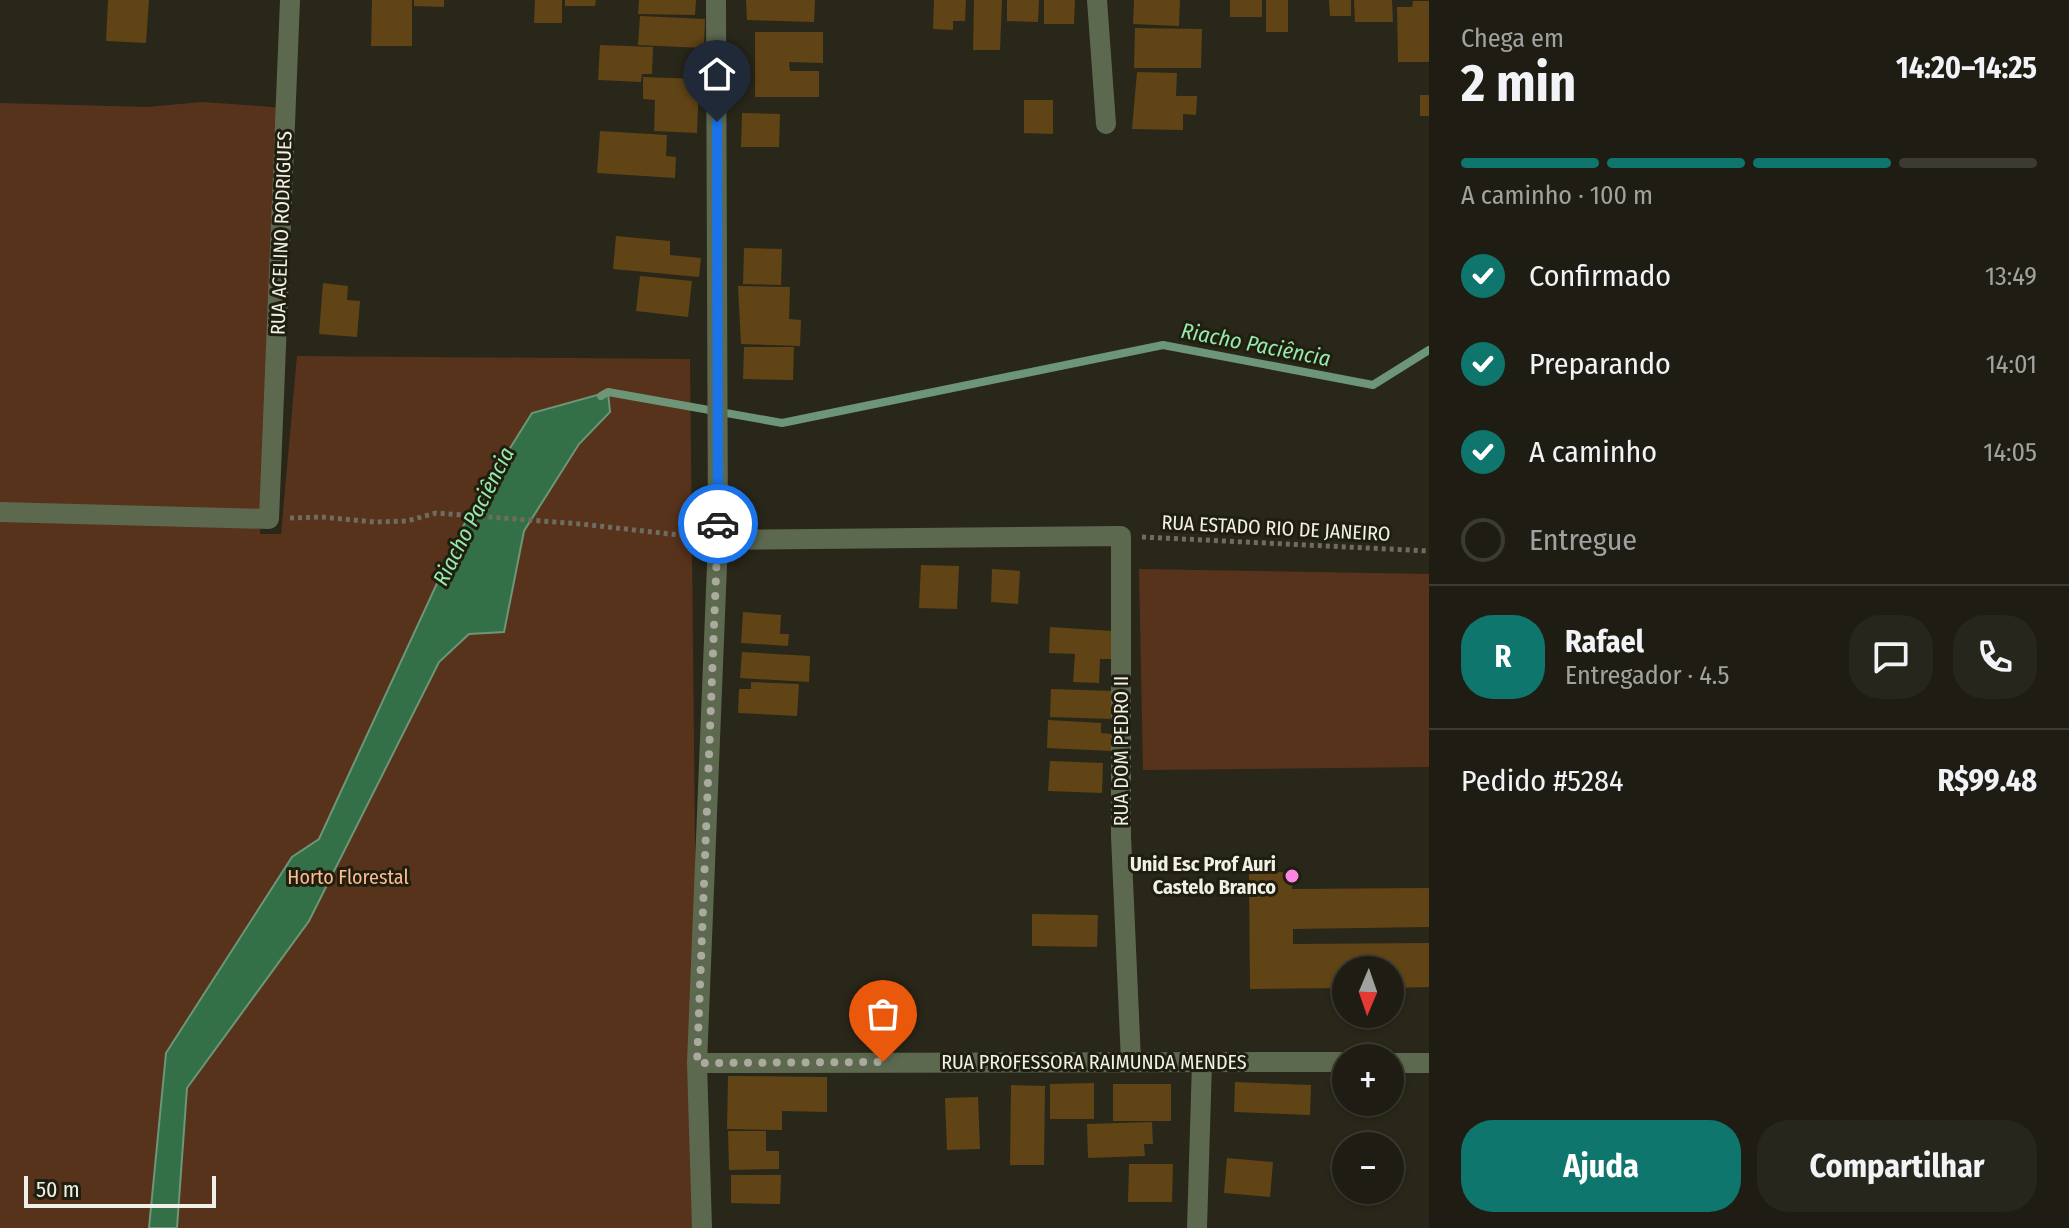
<!DOCTYPE html>
<html lang="pt">
<meta charset="utf-8">
<style>
body{margin:0;font-family:"Fira Sans Condensed",sans-serif;background:#27261c;color:#f1f3f6;height:100vh;display:flex;flex-direction:column;font-size:30px;white-space:nowrap}
*{box-sizing:border-box;margin:0}
p{font-size:26px;color:#a1a2a0}
.icon{flex:none;width:44px;height:44px;fill:none;stroke:currentColor;stroke-width:2;stroke-linecap:round;stroke-linejoin:round}
.map{position:relative;flex:1;overflow:hidden}
.drawer{display:flex;flex-direction:column;background:#1f1d13;width:640px}
.drawer>*{flex:none}
.needle{width:52px;rotate:182deg}
.fabs{position:absolute;left:1332px;top:956px;display:grid;gap:16px}
.fabs a{display:grid;place-items:center;width:72px;height:72px;border-radius:50%;background:#1f1d13;box-shadow:0 2px 6px #0004,0 0 0 2px #3c3b33;font-size:40px}
.scale{position:absolute;left:24px;bottom:20px;width:192px;box-sizing:border-box;padding-left:8px;border:4px solid #f1f0e7;border-top:0;font-size:22px;line-height:28px;white-space:nowrap;color:#f1f0e7;-webkit-text-stroke:6px #201e0f;paint-order:stroke}
.pin{position:absolute;display:grid;place-items:center;width:68px;height:68px;color:#fff;margin:-82px -34px;border-radius:50% 50% 50% 0;rotate:-45deg;box-shadow:0 0 8px #0007}
.pin .icon{rotate:45deg}
.courier{position:absolute;display:grid;place-items:center;width:80px;height:80px;margin:-40px;border:6px solid #1a73e8;border-radius:50%;background:#fff;color:#222;box-shadow:0 2px 10px #0007}
.overview em{font-style:normal;font-weight:700}
.overview div{display:flex;flex-direction:column-reverse}
.overview{display:flex;align-items:center;justify-content:space-between;height:136px;padding:0 32px}
h1{font-size:52px;font-weight:700;line-height:60px}
.bar{display:grid;grid-template-columns:repeat(4,1fr);gap:12px 8px;align-content:center;height:96px;padding:0 32px}
.bar i{height:10px;border-radius:6px;background:#3c3b33}
.bar .selected{background:#0f766e}
.bar p{grid-column:span 4}
.line{display:flex;align-items:center;gap:20px;padding:0 32px;border-top:2px solid #3c3b33}
.line div{flex:1}
.round{display:grid;place-items:center;flex:none;width:84px;height:84px;border-radius:32px;background:#27261c}
ol{padding:0 32px;list-style:none}
li{display:flex;align-items:center;gap:24px;height:88px}
li p{margin-inline-start:auto}
li .icon{padding:8px;border-radius:50%;background:#0f766e;color:#fff;stroke-width:4}
li:last-child{color:#a1a2a0}
li i{width:44px;height:44px;border:4px solid #3c3b33;border-radius:50%}
.button{display:flex;gap:16px;margin-top:auto;padding:16px 32px}
.button a{flex:1;height:92px;border-radius:32px;background:#0f766e;color:#fff;font-size:32px;font-weight:700;line-height:92px;text-align:center}
.button a+a{background:#27261c;color:#f1f3f6}
main{display:flex;flex:1;min-height:0}
.map>svg:first-child{display:block}
</style>
<main>
<div class="map">
<svg width="1429" height="1228" viewBox="0 0 1429 1228">
<rect width="100%" height="100%" fill="#292719"/>
<!-- green -->
<path fill="#57331c" d="M202,102L286,108L260,534H281L297,356L690,359L699,1228H0V103L147,107Z
M1139,569L1429,574V767L1143,770Z"/>
<!-- water -->
<path fill="#337047" stroke="#6c9677" stroke-width="2" d="M608,392L610,412L579,444L524,531L504,632L469,634L439,662L309,921L187,1088L177,1228H149L166,1053L292,857L319,839L469,514L532,413Z"/>
<g fill="none" stroke-linecap="round" stroke-linejoin="round">
<!-- stream -->
<path stroke="#6c9677" stroke-width="8" d="M601,396L608,392L782,423L1163,345L1373,385L1429,350"/>
</g>
<!-- building -->
<path fill="#604415" d="M108,0H149L146,43L106,41Z
M372,0H412V46H371Z
M414,0H444V7L414,6Z
M535,0H562V23H534Z
M565,0H596L595,6H565Z
M639,0H696L695,15L638,14Z
M746,0H815L814,22L747,20Z
M934,0H966L965,21H953V30L933,29Z
M974,0H1002L1000,50H973Z
M1007,0H1039L1038,22L1007,21Z
M1044,0H1075L1074,24H1044Z
M1134,0H1180L1179,26L1133,24Z
M1230,0H1262V17H1230Z
M1266,0H1288V32H1266Z
M1329,0H1351V16H1330Z
M1354,0H1392L1393,22H1355Z
M1413,1H1429V62H1398L1397,7H1412Z
M640,16L705,19L704,48L638,45Z
M1135,28L1202,29L1201,68H1134Z
M755,32H823V63L789,62L790,71H819V97H755Z
M600,45L653,47L652,74H642L641,82L598,80Z
M1137,72L1177,73L1176,96H1197L1196,115L1183,114V130L1132,129Z
M643,77L699,79L697,133L654,131L655,100L643,99Z
M1420,95H1429V116H1420Z
M1024,100H1053V134L1024,133Z
M742,113L780,114L779,147H741Z
M600,131L667,135L666,156L676,157L675,178L597,173Z
M616,236L670,241V255L701,258L699,277L613,269Z
M744,248L782,249L781,285L743,284Z
M640,276L692,281L688,317L636,311Z
M323,283L348,286L347,300L360,301L357,337L319,334Z
M738,286L790,287L789,319L801,320L800,346L741,344Z
M744,347H794L793,380L743,379Z
M921,565L959,566L957,609L919,608Z
M992,569L1020,571L1018,604L991,602Z
M743,612L781,615L780,634H789L788,646L741,643Z
M1050,627L1113,631L1112,659H1100L1099,683L1073,682L1075,654L1049,653Z
M742,652L810,656L809,682L740,678Z
M751,682L799,684L797,716L738,713L739,689H751Z
M1051,689L1114,691L1113,719L1050,717Z
M1048,720L1101,723V733L1113,734L1112,751L1047,748Z
M1050,761L1103,763L1102,793L1048,791Z
M1292,872V889L1429,888V927L1293,929V944L1429,943V987L1390,988V970H1346V988L1250,989L1249,873Z
M1032,914L1098,915L1097,947L1032,946Z
M728,1076L827,1077V1112L782,1111V1130L727,1129Z
M1235,1082L1311,1085L1310,1115L1234,1112Z
M1094,1083V1119H1050V1084Z
M1113,1084H1171V1121H1113Z
M1011,1085L1045,1086L1044,1165H1010Z
M978,1097L980,1149L947,1150L945,1098Z
M1152,1122L1153,1144H1144L1145,1156L1088,1158L1087,1124Z
M728,1131H766V1151H779V1169L729,1170Z
M1227,1158L1273,1162L1270,1197L1224,1193Z
M1129,1164H1173L1172,1202H1128Z
M731,1175H781L780,1204L731,1203Z"/>
<g fill="none" stroke-linecap="round" stroke-linejoin="round">
<!-- path -->
<path stroke="#6e6d60" stroke-width="5" stroke-dasharray="4 4" stroke-linecap="butt" d="M290,518L322,517L374,522L407,521L436,513L581,524L697,537
M1142,537L1429,551"/>
<!-- minor -->
<path stroke="#5d694f" stroke-width="20" d="M1097,0L1106,124
M0,512L269,519L290,0
M718,540L1121,536V836L1131,1061
M697,1063L1346,1062
M1390,1063H1429
M702,1228L697,1063L718,540L716,0
M1197,1228L1202,1062"/>
</g>
<g fill="none" stroke-linecap="round" stroke-linejoin="round">
<!-- done -->
<path stroke="#abaa9f" stroke-width="8" stroke-dasharray="0 14.4" d="M718,524L697,1063L883,1062"/>
<!-- route -->
<path stroke="#1a73e8" stroke-width="10" d="M717,122L718,524"/>
</g>
<!-- markers -->
<circle fill="#fd86e2" stroke="#201e0f" stroke-width="3" cx="1292" cy="876" r="8"/>
<g text-anchor="middle" stroke-width="6" stroke-linejoin="round" paint-order="stroke">
<!-- street labels -->
<g font-size="20" fill="#f1f0e7" stroke="#201e0f">
<text transform="translate(281 233) rotate(-88)" y="7">RUA ACELINO RODRIGUES</text>
<text transform="translate(1276 528) rotate(3)" y="7">RUA ESTADO RIO DE JANEIRO</text>
<text transform="translate(1121 751) rotate(-90)" y="7">RUA DOM PEDRO II</text>
<text x="1094" y="1069">RUA PROFESSORA RAIMUNDA MENDES</text>
</g>
<!-- poi labels -->
<g font-size="20" font-weight="bold" fill="#f1f0e7" stroke="#201e0f" text-anchor="end">
<text x="1276" y="871">Unid Esc Prof Auri<tspan x="1276" dy="23">Castelo Branco</tspan></text>
</g>
<!-- park labels -->
<g font-size="20" fill="#feba90" stroke="#201e0f">
<text x="348" y="884">Horto Florestal</text>
</g>
<!-- water labels -->
<g font-size="22" font-style="italic" fill="#93ebad" stroke="#201e0f">
<text transform="translate(1256 344) rotate(11)" y="8">Riacho Paciência</text>
<text transform="translate(473 516) rotate(-63)" y="8">Riacho Paciência</text>
</g>
</g>
</svg>
<div class="fabs">
<a><svg class="needle" viewBox="-14 -14 28 28"><path d="M0-13l5 13h-10z" fill="#e53935"/><path d="M0 13l5-13h-10z" fill="#a1a2a0"/></svg></a>
<a>+</a>
<a>−</a>
</div>
<div class="scale">50 m</div>
<div class="pin" style="left:883px;top:1062px;background:#ea580c"><svg class="icon" aria-label="bag" viewBox="0 0 24 24"><path d="M5 8h14l-1 12H6zM9 8a3 3 0 0 1 6 0"/></svg></div>
<div class="pin" style="left:717px;top:122px;background:#1f2937"><svg class="icon" aria-label="home" viewBox="0 0 24 24"><path d="M3 11l9-7 9 7M6 9v11h12V9"/></svg></div>
<div class="courier" style="left:718px;top:524px"><svg class="icon" aria-label="car" viewBox="0 0 24 24"><path d="M5 17H2v-5l4-1 3-4h7l3 4 3 1v5h-3M9 17h6M6 11h13"/><circle cx="7" cy="17" r="2"/><circle cx="17" cy="17" r="2"/></svg></div>
</div>
<section class="drawer">
<div class="overview"><div><h1>2 min</h1><p>Chega em</p></div><em>14:20–14:25</em></div>
<div class="bar"><i class="selected"></i><i class="selected"></i><i class="selected"></i><i></i><p>A caminho · 100 m</p></div>
<ol>
<li><svg class="icon" aria-label="check" viewBox="0 0 24 24"><path d="M5 12l5 5 9-10"/></svg>Confirmado<p>13:49</p></li>
<li><svg class="icon" aria-label="check" viewBox="0 0 24 24"><path d="M5 12l5 5 9-10"/></svg>Preparando<p>14:01</p></li>
<li><svg class="icon" aria-label="check" viewBox="0 0 24 24"><path d="M5 12l5 5 9-10"/></svg>A caminho<p>14:05</p></li>
<li><i></i>Entregue</li>
</ol>
<div class="line" style="height:144px"><b class="round" style="background:#0f766e;color:#fff">R</b><div><b>Rafael</b><p>Entregador · 4.5</p></div><a class="round"><svg class="icon" aria-label="chat" viewBox="0 0 24 24"><path d="M4 5h16v11H9l-5 4z"/></svg></a><a class="round"><svg class="icon" aria-label="phone" viewBox="0 0 24 24"><path d="M5 4h4l2 5-3 2q2 4 5 5l2-3 5 2v4C11 20 4 13 5 4z"/></svg></a></div>
<div class="line" style="height:104px"><div>Pedido #5284</div><b>R$99.48</b></div>
<div class="button"><a>Ajuda</a><a>Compartilhar</a></div>
</section>
</main>
